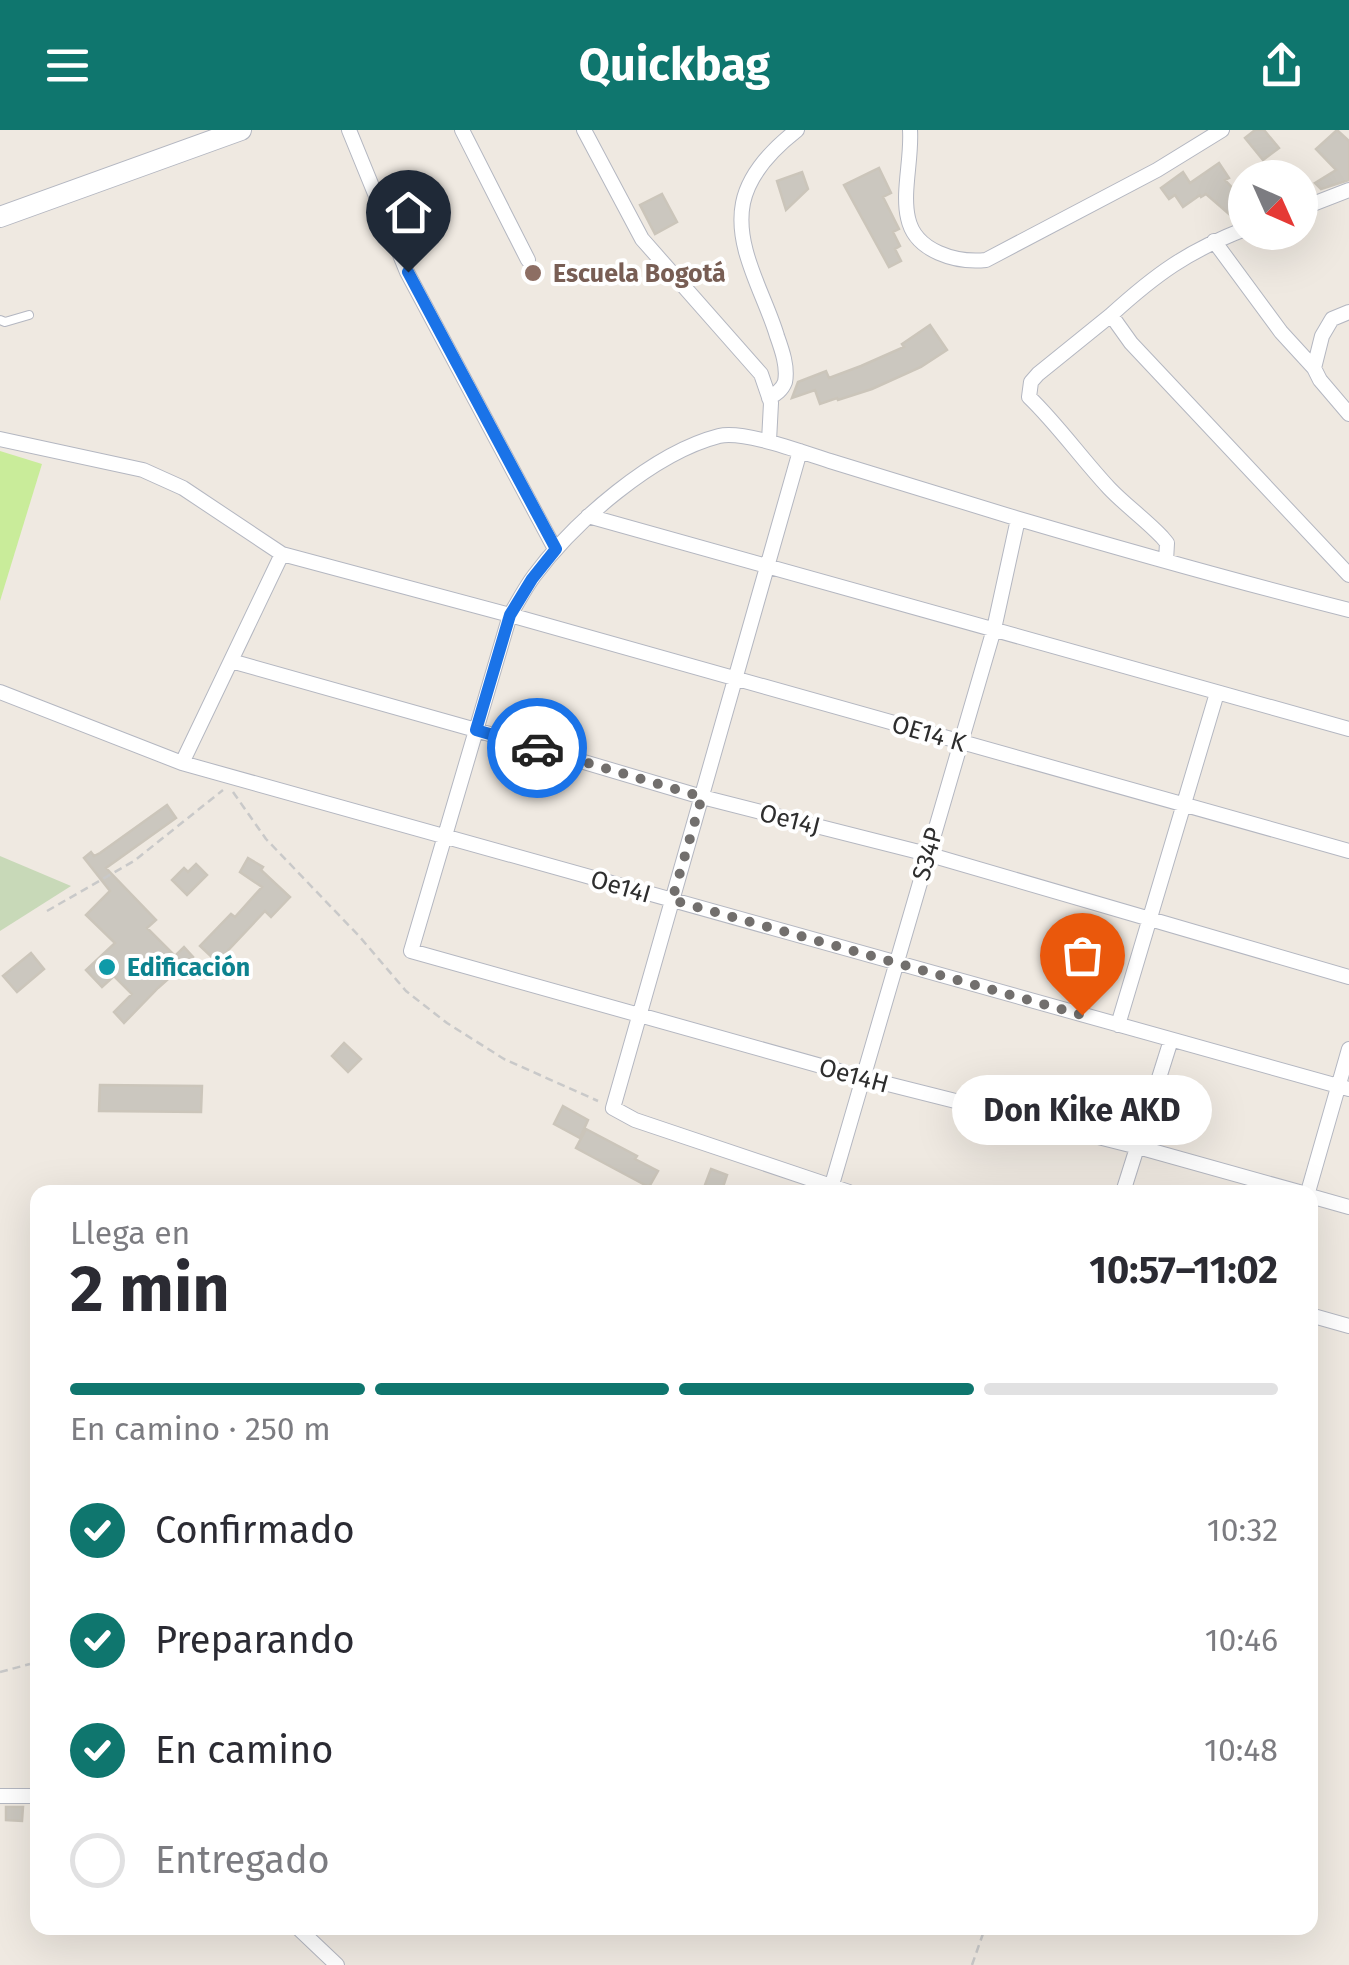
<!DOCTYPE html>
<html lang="es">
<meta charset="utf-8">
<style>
body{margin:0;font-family:"Fira Sans",sans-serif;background:#f2f2f3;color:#2b2b33;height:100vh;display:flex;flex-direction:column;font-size:38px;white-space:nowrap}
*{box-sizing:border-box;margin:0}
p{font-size:32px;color:#7c7c81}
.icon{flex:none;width:55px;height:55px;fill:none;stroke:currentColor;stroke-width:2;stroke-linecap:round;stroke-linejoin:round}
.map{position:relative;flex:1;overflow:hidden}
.side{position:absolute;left:30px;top:1055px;width:1288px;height:750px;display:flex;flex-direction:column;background:#fff;border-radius:20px;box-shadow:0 10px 40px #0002}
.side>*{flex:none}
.needle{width:65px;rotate:135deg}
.buttons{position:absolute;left:1228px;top:30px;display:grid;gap:20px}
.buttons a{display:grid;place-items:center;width:90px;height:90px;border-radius:50%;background:#fff;box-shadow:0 10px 40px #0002;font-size:50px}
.pin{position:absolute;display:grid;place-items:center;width:85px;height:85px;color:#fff;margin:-102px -42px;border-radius:50% 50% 50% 0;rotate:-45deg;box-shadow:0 0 10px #0007}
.pin .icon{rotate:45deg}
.courier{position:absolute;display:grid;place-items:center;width:100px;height:100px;margin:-50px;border:8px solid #1a73e8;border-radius:50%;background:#fff;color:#222;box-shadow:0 2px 12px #0007}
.bubble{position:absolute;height:70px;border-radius:35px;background:#fff;box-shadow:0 10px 40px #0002;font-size:32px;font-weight:700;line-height:70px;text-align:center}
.summary em{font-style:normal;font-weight:700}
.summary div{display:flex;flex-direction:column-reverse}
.summary{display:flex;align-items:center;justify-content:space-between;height:170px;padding:0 40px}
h1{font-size:65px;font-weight:700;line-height:75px}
.bar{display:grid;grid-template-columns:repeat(4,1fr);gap:15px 10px;align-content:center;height:120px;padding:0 40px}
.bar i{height:12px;border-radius:8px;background:#e1e1e2}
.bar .current{background:#0f766e}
.bar p{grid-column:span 4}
ol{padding:0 40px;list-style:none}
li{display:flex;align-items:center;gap:30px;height:110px}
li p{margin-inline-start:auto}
li .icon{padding:10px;border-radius:50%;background:#0f766e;color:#fff;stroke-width:4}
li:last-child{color:#7c7c81}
li i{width:55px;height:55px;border:5px solid #e1e1e2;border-radius:50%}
header{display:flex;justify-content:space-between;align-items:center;height:130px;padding:0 40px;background:#0f766e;color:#fff;font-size:45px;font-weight:700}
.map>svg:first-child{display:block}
</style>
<header><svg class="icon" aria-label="menu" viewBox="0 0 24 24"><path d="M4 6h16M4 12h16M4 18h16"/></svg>Quickbag<svg class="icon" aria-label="share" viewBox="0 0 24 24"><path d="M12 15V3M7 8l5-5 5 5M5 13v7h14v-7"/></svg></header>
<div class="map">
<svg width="1349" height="1835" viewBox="0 0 1349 1835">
<rect width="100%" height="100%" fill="#efe9e1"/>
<!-- cemetery -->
<path fill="#c8d9b8" d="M0,726L71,756L0,801Z"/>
<!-- pitch -->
<path fill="#c9ec9a" d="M0,321L42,334L0,471Z"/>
<!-- building -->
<path fill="#cbc7bf" stroke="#cbc5ba" stroke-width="2.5" d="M1255,0H1264L1279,18L1263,30L1245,8Z
M1337,0L1349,11V50L1321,59L1315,53L1336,40L1316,19Z
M1219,33L1229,48L1225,50L1245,71V87L1236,90L1206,64L1201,67L1200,65L1183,77L1175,65L1169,69L1161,58L1183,42L1190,53Z
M879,38L891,63L883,67L899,99L893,102L900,116L895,119L901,131L889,137L844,55Z
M802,42L808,59L786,80L777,51Z
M662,64L677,92L655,104L640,75Z
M930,195L947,220L921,237L872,259L838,270L837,268L820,274L815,260L792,268L798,252L826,241L829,248L861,236L904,217L902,214Z
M167,675L176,688L106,738L156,790L147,798L175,826L184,817L193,827L158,858L124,893L114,882L132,864L114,846L102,857L86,840L115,813L86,785L110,761L84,728L91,722L94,726L100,723Z
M248,728L263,737L261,740L290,767L271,787L265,781L217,832L200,816L231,784L235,787L262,757L240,742Z
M196,734L207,745L187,765L172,750L184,738L188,742Z
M31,823L44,839L17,862L3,846Z
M344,913L361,929L348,942L332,926Z
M100,955L202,956L201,982L99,981Z
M563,976L588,990L580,1008L554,994Z
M586,999L637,1026L635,1029L658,1041L649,1057L576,1018Z
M711,1039L727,1045L722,1060L705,1055Z
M6,1677H23L22,1691L6,1690Z"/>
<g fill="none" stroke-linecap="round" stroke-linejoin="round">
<defs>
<path id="lane" d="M0,190L5,192L29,185"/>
<path id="street" d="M349,0L407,142L555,419
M462,0L528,130
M584,0L642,109L761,244L771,273L769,311
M910,0C912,28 902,62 908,88C915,122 957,133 986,130L1157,40L1222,0
M1300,79L1349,60
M1245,99C1188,121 1156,144 1111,185L1131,213L1349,445
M1214,111L1281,202L1314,238
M1349,182L1332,189L1322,206L1314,238L1320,250L1349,284
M1111,185L1038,244L1031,252L1029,267C1058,295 1081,328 1109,358C1125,375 1145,389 1162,407L1167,413L1166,431
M769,268C776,264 782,260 785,252C788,237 782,220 777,206C765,165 734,118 743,73C749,43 774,18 797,0
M0,309L143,340L183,358L282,424L510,485L1349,721
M800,321L613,978L635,990L849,1062
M588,386L1349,599
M231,531L476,600L702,667L927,724L1349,847
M0,562L182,633L1349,959
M182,633L282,424
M1118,895L1217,563
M831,1058L994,499L1018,389
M1123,1062L1171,910
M1299,1062L1138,1017L864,948L411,821L510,485C518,472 525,458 534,446C574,392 653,323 719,306C744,300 804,323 830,331C893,350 956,370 1019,389C1128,421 1238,452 1349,480
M1308,1062L1349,919
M1310,1066L1349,1077
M1310,1185L1349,1196
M0,1666H38
M298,1798L337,1835"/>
<path id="secondary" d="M0,87L241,0"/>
</defs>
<!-- lane casing -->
<use href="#lane" stroke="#b4b7c1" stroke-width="10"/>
<!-- street casing -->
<use href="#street" stroke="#b4b7c1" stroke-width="16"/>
<!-- secondary casing -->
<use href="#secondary" stroke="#b4b7c1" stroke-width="22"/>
<!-- path -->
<path stroke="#c9c9c9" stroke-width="2.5" stroke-dasharray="8 5" stroke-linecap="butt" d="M233,662L266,709L359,806L406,861L447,893L504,929L598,971
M47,781L134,731L223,660
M0,1542L30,1534
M972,1835L985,1798"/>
<!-- lane -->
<use href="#lane" stroke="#fff" stroke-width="8"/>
<!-- street -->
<use href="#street" stroke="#fff" stroke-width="14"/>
<!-- secondary -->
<use href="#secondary" stroke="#fff" stroke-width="20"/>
</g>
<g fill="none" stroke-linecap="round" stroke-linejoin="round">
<!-- done -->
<path stroke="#726f6d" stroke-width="10" stroke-dasharray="0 18" d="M537,618L702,667L672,770L1082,885"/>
<!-- route -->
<path stroke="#1a73e8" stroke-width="12" d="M408,142L556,419L532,449L510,485L476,600L537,618"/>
</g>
<!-- markers -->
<circle fill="#8d6e63" stroke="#fff" stroke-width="4" cx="533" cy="143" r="10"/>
<circle fill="#0f9aa8" stroke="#fff" stroke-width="4" cx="107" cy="837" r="10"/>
<g text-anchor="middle" stroke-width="8" stroke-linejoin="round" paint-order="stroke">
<!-- education labels -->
<g font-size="25" font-weight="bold" fill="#785e54" stroke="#fff" text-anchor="start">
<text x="553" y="152">Escuela Bogotá</text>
</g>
<!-- street labels -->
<g font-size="25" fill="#2e2e2e" stroke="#fff">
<text transform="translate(929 603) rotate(16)" y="9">OE14 K</text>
<text transform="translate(790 689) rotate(14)" y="9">Oe14J</text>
<text transform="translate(927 724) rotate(-74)" y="9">S34P</text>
<text transform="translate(621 756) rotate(16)" y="9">Oe14I</text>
<text transform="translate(854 945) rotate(15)" y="9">Oe14H</text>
</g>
<!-- culture labels -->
<g font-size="25" font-weight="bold" fill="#0d838f" stroke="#fff" text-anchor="start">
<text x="127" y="846">Edificación</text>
</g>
</g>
</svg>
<div class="buttons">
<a><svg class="needle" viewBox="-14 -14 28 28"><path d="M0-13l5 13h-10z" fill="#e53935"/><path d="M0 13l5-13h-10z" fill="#7c7c81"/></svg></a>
</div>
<div class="pin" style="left:1082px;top:885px;background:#ea580c"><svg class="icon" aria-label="bag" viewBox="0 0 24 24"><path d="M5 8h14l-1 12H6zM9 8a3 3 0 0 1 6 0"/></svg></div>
<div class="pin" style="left:408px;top:142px;background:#1f2937"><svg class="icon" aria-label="home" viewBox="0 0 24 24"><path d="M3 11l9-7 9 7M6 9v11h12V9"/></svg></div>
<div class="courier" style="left:537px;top:618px"><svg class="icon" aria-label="car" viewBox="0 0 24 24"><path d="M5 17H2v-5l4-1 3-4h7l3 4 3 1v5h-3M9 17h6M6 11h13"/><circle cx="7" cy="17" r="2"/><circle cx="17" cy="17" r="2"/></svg></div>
<div class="bubble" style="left:952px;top:945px;width:260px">Don Kike AKD</div>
<section class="side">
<div class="summary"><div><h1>2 min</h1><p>Llega en</p></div><em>10:57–11:02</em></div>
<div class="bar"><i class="current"></i><i class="current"></i><i class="current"></i><i></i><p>En camino · 250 m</p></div>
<ol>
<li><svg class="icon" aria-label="check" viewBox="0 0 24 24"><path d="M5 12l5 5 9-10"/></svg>Confirmado<p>10:32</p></li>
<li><svg class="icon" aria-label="check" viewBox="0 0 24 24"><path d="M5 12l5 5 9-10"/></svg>Preparando<p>10:46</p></li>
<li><svg class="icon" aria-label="check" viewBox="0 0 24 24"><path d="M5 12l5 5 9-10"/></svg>En camino<p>10:48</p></li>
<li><i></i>Entregado</li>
</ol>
</section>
</div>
